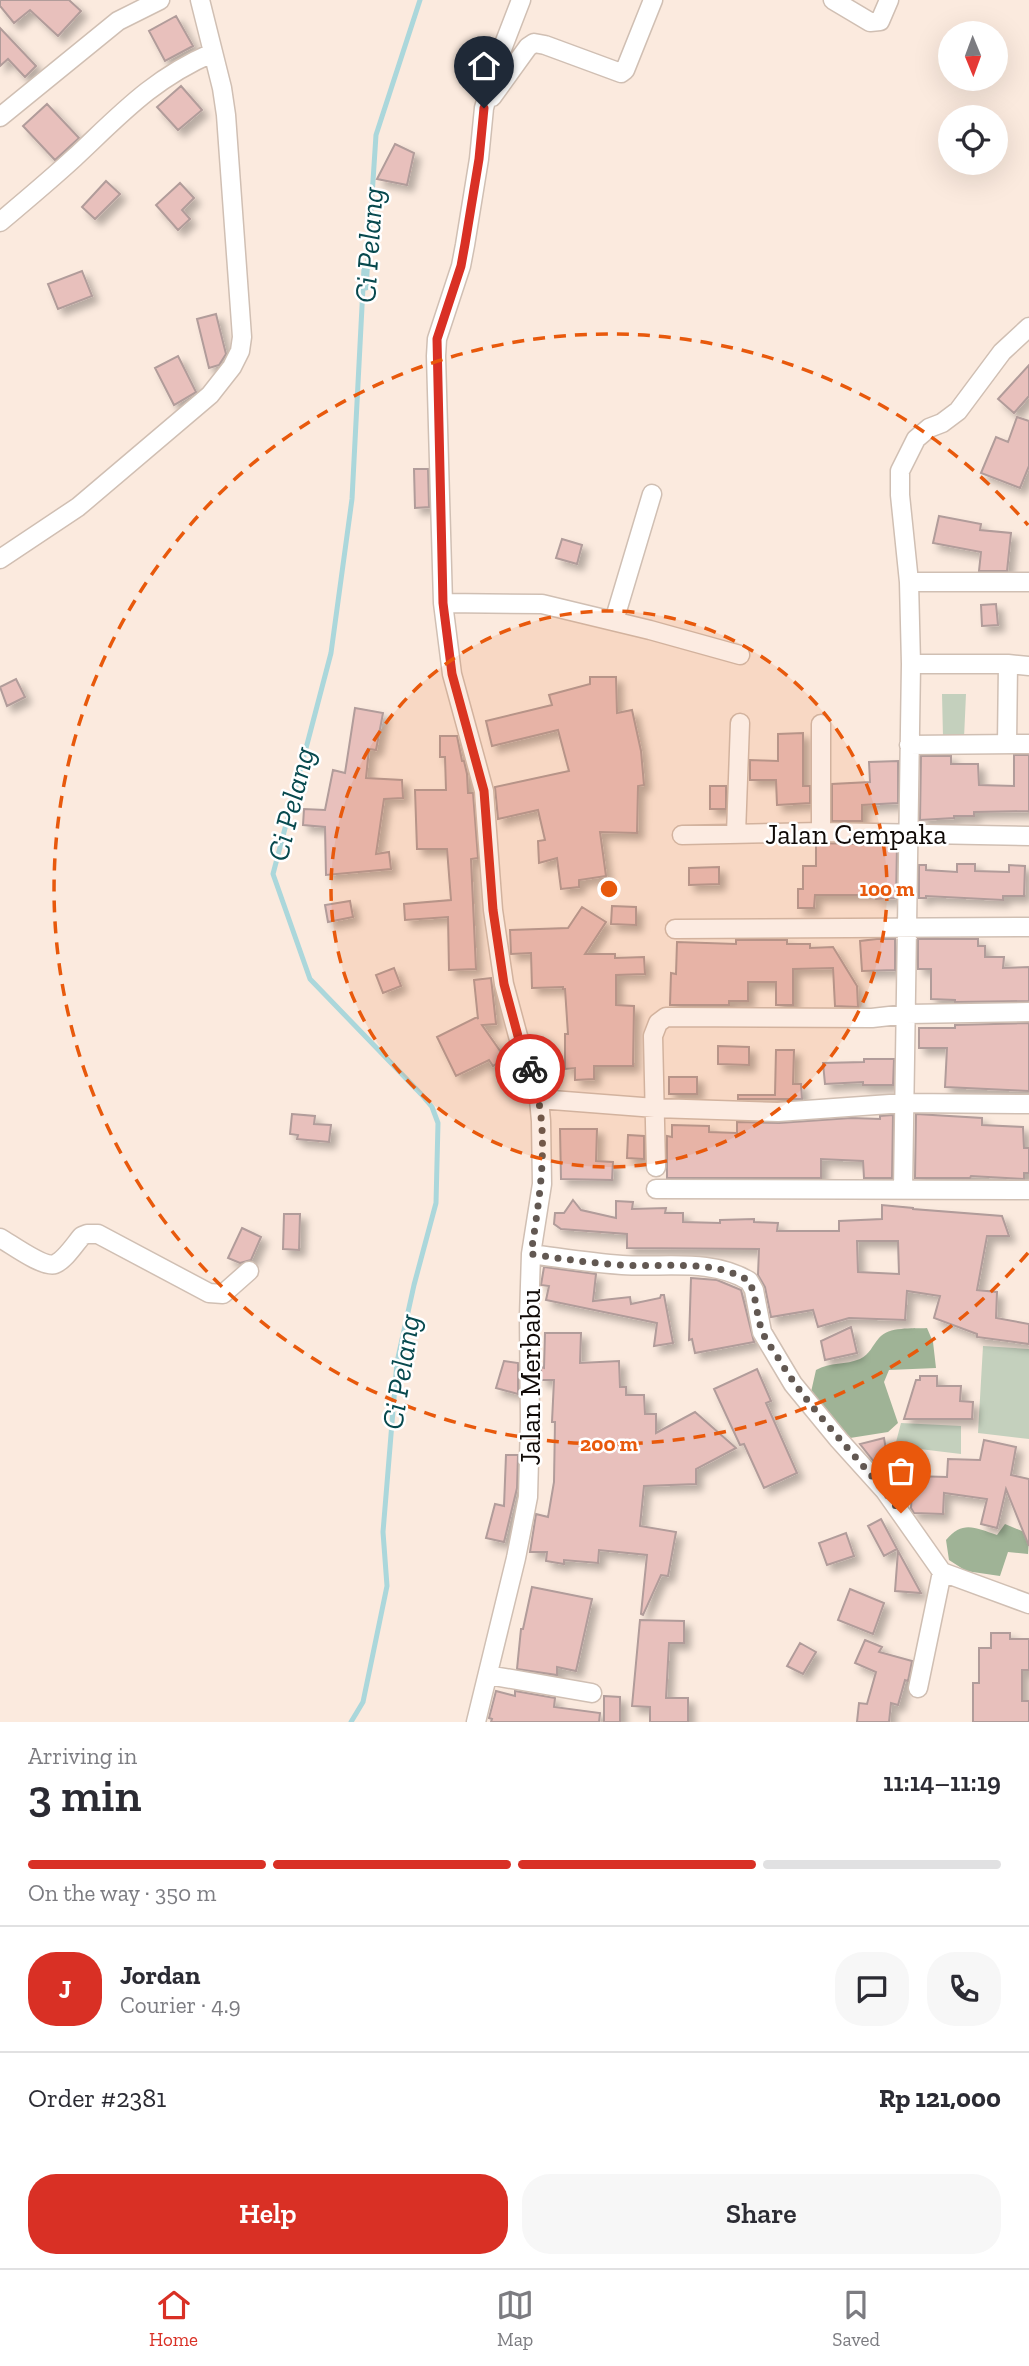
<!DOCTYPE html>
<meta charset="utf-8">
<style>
body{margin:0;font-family:"Zilla Slab",serif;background:#f7f7f7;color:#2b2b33;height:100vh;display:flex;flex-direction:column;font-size:26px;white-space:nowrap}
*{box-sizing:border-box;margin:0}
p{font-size:23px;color:#7c7c81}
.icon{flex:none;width:38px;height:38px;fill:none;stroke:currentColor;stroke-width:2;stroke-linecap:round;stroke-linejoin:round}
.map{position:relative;height:1722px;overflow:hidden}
.details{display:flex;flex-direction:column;background:#fff;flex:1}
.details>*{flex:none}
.needle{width:46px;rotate:179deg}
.buttons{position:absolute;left:938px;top:21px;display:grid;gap:14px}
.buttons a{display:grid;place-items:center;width:70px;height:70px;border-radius:50%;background:#fff;box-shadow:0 7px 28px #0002;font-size:35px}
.pin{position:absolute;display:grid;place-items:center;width:60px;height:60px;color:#fff;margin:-72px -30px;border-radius:50% 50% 50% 0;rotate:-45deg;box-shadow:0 0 7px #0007}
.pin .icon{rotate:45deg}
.courier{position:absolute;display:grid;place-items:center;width:70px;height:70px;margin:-35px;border:5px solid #d93025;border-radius:50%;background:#fff;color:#222;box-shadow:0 2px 9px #0007}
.summary em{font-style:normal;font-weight:600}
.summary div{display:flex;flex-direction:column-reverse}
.summary{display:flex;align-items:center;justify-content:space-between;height:119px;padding:0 28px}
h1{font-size:46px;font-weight:600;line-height:52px}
.bar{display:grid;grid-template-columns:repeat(4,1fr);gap:10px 7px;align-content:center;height:84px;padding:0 28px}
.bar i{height:9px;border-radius:5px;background:#e1e1e2}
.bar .active{background:#d93025}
.bar p{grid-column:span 4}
.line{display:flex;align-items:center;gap:18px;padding:0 28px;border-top:2px solid #e1e1e2}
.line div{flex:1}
.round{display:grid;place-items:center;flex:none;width:74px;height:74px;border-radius:28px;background:#f7f7f7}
.action{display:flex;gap:14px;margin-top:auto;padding:14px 28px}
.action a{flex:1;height:80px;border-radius:28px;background:#d93025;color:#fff;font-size:28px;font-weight:600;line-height:80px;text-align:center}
.action a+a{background:#f7f7f7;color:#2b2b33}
.menu{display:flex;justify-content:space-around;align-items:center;height:98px;border-top:2px solid #e1e1e2;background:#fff;font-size:19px;color:#7c7c81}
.menu a{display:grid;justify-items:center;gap:4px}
.menu .active{color:#d93025}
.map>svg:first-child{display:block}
</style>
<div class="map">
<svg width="1029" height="1722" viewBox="0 0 1029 1722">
<defs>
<filter id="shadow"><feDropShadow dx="6" dy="6" stdDeviation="3.5" flood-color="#0004"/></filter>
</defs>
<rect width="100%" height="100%" fill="#fbeade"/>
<!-- green -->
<path fill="#c4d0bd" d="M942,694H966L964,738L943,737Z
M983,1346L1029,1349V1439L978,1433Z
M901,1423L961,1426V1454L895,1446Z"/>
<!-- forest -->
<path fill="#9fb396" d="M927,1328L933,1342L936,1368L889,1370L884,1382L898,1423L888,1432L850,1438L811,1392L816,1370C830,1362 846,1365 860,1359C870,1354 872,1346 879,1338C889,1326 912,1329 927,1328Z
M1005,1524L1029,1534L1028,1554L1008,1552L1000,1576L966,1571L949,1560L946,1540C963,1520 975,1528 997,1535Z"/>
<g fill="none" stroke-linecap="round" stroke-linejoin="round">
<!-- stream -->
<path stroke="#abd7db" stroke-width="5" d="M351,1722L363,1702L387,1586L383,1532L397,1362L414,1285L436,1203L438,1123L432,1107L421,1094L310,979L273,874L331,653L352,499L364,268L366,288L376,135L420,0"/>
</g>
<!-- building -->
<path fill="#e8c0bc" stroke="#b19c9a" stroke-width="2" fill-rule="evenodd" filter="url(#shadow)" d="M0,0H69L81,11L58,36L30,10L14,23L0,6Z
M176,16L193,46L165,61L149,31Z
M0,28L36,66L25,77L8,59L0,66Z
M181,86L202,110L178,130L157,107Z
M47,104L79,138L55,160L23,126Z
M395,144L414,153L407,185L377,179Z
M106,181L120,194L95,219L82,207Z
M180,183L194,198L182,210L190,219L178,230L156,205Z
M82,271L92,296L58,309L48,284Z
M216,314L226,354L219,365L209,368L197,319Z
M178,356L196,392L174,405L155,368Z
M1029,365V396L1014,413L998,399Z
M1017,417L1029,421V466L1020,488L981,473L996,437L1008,442Z
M414,469H428L429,507L415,508Z
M939,516L981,524L980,530L1011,533L1007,571H979L981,552L933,543Z
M562,539L582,545L577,564L556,558Z
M996,604L998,625L982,626L981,605Z
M590,677H616L617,713L632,710L641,751L644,785L638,786L637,833L600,832L606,876L579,880V887L561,889L557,858L539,863L538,841L545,840L538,810L498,819L495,787L569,771L558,730L492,746L486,721L552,705L549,695L590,684Z
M16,679L25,697L7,706L0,687Z
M355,708L383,713L376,750L369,749L366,778L402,780L403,798L384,799L376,854L389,852L391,869L326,875L325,827L303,825L304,809L325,810L333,770L345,773Z
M803,733V786H810V803L777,805L776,780H750V760L778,761V734Z
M440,736H457L462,761H464L467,774L468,793H473L478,858L471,859L476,969L449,970L448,917L405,920L404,904L451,900L447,849H417L415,790H446L445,757H440Z
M1014,755H1029V811L974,812V816H954V818L920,820L921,756H951V764H978L979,785L1014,786Z
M898,761V803L862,805V821H832V784L870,782L869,762Z
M710,786H726V809H710Z
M816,843L897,845L896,898L876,899V896L860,895H815L814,908H798V889H803V866H816Z
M957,864H975V871L1009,872V865L1025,866L1024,896H1003V900L926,896V898H919V865H926V870L957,872Z
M719,867V884L689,885V868Z
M350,901L353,917L328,922L325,905Z
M612,906L636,907V925L611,924Z
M582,907L606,922L585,954H615V958L644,957L645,974L616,975V1005L634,1006L633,1066H594V1079L575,1080V1068L565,1069V1034H568L565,989H563V987L532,988L531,953L511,954L510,930L568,928Z
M877,939H895V970L862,971L860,941Z
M918,939H978V946H985V957H1004L1003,968L1029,967V1001L955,1002V1000L931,999V969H918Z
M736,940H787V944H810V948L833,947L857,986L858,1007L835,1006L833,968L793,969V1005H776V982H748V1001H729V1005H670L671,973L676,974L677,942L736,944Z
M394,968L401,986L383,993L376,975Z
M491,978L496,1024L482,1025L505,1058L493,1066L489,1060L456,1076L437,1037L477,1017L478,1019L474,980Z
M1029,1023V1091L945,1087L947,1048H919V1028H955V1025Z
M718,1046L749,1047V1065L718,1064Z
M776,1050H794L793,1084H801L802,1099H738V1095H775Z
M864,1059H894L893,1085H863V1082L825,1084L823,1063L864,1062Z
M669,1077H697V1094H669Z
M292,1114L315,1116L314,1124L331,1125L329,1142L297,1139L298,1135L290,1134Z
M916,1114L982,1118V1125L1023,1127L1024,1148H1029V1173H1024V1179L971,1176L970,1178H915Z
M893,1115L892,1178H864L863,1161L821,1159V1178H667V1136L672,1137V1125L709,1126V1132L737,1133V1122L779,1123L851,1118L880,1119V1116Z
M560,1129H597L596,1161L613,1162L612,1180L561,1179Z
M628,1135L644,1136V1159L627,1158Z
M573,1200L581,1210L616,1218V1201L633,1202L632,1209L666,1208L665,1213H683V1222L720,1223V1220L754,1219V1222L778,1223L777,1231H839V1221L882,1219V1205L913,1208V1209L1002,1216L1009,1236H987L977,1290L997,1292L996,1318L1029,1324V1344L977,1337V1334L934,1318L940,1296L907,1291L905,1320L849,1318L818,1327L813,1310L771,1317L765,1287L758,1275L759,1249L627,1248V1234L561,1229L554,1224L555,1213H564ZM857,1241H898L899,1274L858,1272Z
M284,1214H300L299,1250L283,1249Z
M242,1228L261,1237L251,1260L240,1263L228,1258Z
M544,1267L596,1274L593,1301L630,1297L631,1304L660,1298L661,1295H664L673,1343L654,1346L657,1323L546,1300L549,1286L541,1285Z
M691,1278L717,1280L741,1290L754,1342L695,1353L692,1339L689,1340Z
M851,1327L857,1353L825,1360L821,1341Z
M545,1333H581L580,1363L619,1361L620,1387H626V1395H644L645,1414H656V1433L695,1412L736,1448L696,1469V1484L644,1486L640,1526L676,1532L668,1576L661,1575L643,1615L641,1614L647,1555L599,1550L598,1563L564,1560V1564L546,1561L547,1552H530L536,1514L548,1517L554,1482L555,1422H552L554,1380H541V1367L544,1368Z
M504,1361L518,1363V1394L496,1388Z
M757,1369L771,1401L766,1403L797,1473L764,1488L744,1444L740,1445L714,1389Z
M920,1376H937V1386H961L960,1401L973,1402L972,1419H904L916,1380H920Z
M884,1438L888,1461L875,1463L860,1444Z
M984,1440L1016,1447L1011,1475L1029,1479V1546L1006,1489L997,1528L981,1524L987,1499L944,1493L943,1514L914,1513L911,1508L913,1476L947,1477L948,1459L980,1460Z
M506,1455H518L517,1488L504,1542L486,1538L495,1504L504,1506Z
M881,1519L897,1549L884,1556L868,1526Z
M846,1533L854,1556L827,1565L819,1543Z
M898,1551L921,1593L895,1591Z
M532,1587L592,1599L576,1671L557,1667V1675L517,1669L521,1629H523Z
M850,1589L884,1603L873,1634L838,1620Z
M640,1620L684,1621V1643H669L666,1698H688V1722H650V1707L632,1706Z
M991,1633H1010V1639H1029V1670H1022V1701H1029V1722H973V1683H979V1648H991Z
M865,1640L882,1647L879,1652L912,1661L908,1681L905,1680L898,1705L891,1703L889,1722H857L859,1703L867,1704L876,1672L855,1663Z
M800,1643L816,1652L803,1674L787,1666Z
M496,1691L515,1696V1691L555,1698L554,1707L600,1713L599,1722H491L492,1719L489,1718Z
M604,1696L620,1697V1722H604Z"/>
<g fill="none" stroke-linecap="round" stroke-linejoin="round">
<defs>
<path id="minor" d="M833,0L870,22L880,21L889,0
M492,97L528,47L534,43L545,45L621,73L625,70L653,0
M0,117L118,21L160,0
M0,222C25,201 50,180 74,158C120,115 152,79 212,53
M0,559L78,507L210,395L232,367L240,351L242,337L226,115L222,88L200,0
M909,582H1029
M443,603L542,604L650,630L740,655
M614,621L652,494
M911,664H1008L1029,666
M821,724V832
M1007,744L1008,664
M909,745L1029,744
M736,834L740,723
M682,835L821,832L1029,836
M675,929L1029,927
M539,1099L655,1108L778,1112L904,1103L1029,1104
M656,1167L653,1036L658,1023L666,1017L872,1018L907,1014L1029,1012
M656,1189L1029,1190
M903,1190L911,664L909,582L900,495V471L916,439L929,428L942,423L958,411L1002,352L1029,327
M0,1238C11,1244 43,1268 55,1264C65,1260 75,1244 82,1236L87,1234H98L209,1293L223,1294L249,1271
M531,1254C562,1258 591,1263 622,1265C665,1268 711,1258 749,1281L754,1290L762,1332L793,1384L839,1440L885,1491L942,1572L1029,1604
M488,1675L592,1693
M918,1688L942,1572
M476,1722L516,1558L528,1497L530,1422L529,1317L531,1254L542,1184L541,1121L539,1099L534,1078L518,1036L504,984L493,910L484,791L452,674L443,603L436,356L437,339L461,266L465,245L479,159L484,108L499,57L521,0"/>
</defs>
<!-- minor casing -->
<use href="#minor" stroke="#d0bfb3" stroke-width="21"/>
<!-- minor -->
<use href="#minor" stroke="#fff" stroke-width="18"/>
</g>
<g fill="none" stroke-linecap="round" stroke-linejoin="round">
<!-- done -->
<path stroke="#625852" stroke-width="7" stroke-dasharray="0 12.6" d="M530,1069C552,1128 540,1194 531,1254C562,1259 591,1263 622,1265C664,1268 712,1258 749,1281C757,1297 756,1317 763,1333C766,1341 772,1348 777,1356C811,1414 861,1458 901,1513"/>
<!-- route -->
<path stroke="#d93025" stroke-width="9" d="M484,108L479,159L465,244L461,266L437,339L443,603L452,674L484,791L493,910L504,984L518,1036L530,1069"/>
</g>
<!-- distance rings -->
<circle cx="609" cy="889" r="278" fill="#e8590c" fill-opacity=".12"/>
<g fill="none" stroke="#e8590c" stroke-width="3.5" stroke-dasharray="12 9">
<circle cx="609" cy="889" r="278"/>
<path d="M1028 1253A555 555 0 1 1 1028 525"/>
</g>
<g text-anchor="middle" stroke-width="5" stroke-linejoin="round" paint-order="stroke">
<!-- street labels -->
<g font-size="28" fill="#100a07" stroke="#fff">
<text x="856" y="844">Jalan Cempaka</text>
<text transform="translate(530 1377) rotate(-90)" y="10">Jalan Merbabu</text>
</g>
<!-- water labels -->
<g font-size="30" font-style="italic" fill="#07494e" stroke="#fff">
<text transform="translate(369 245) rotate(-86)" y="10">Ci Pelang</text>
<text transform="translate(291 804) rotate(-76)" y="10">Ci Pelang</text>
<text transform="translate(401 1372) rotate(-81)" y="10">Ci Pelang</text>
</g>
</g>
<circle cx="609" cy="889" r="10" fill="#e8590c" stroke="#fff" stroke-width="3.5"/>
<g font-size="21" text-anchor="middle" font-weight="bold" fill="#e8590c" stroke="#fff" stroke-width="5" stroke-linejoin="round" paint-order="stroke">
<text x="887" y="896">100 m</text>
<text x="609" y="1451">200 m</text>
</g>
</svg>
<div class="buttons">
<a><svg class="needle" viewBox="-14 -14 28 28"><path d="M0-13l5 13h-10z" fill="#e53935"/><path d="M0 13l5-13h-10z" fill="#7c7c81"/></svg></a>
<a><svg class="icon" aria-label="locate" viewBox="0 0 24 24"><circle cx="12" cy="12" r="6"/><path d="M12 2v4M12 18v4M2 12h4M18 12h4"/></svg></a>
</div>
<div class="pin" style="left:901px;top:1513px;background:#ea580c"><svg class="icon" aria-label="bag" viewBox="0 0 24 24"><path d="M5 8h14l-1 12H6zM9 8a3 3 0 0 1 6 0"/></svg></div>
<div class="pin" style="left:484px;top:108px;background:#1f2937"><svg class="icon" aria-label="home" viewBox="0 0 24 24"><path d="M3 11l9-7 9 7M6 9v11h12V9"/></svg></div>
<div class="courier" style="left:530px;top:1069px"><svg class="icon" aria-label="bike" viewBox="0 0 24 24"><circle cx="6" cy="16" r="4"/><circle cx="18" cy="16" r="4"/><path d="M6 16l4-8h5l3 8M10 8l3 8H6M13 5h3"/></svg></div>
</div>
<section class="details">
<div class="summary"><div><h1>3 min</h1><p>Arriving in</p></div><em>11:14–11:19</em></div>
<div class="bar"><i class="active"></i><i class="active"></i><i class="active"></i><i></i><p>On the way · 350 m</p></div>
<div class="line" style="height:126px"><b class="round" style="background:#d93025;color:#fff">J</b><div><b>Jordan</b><p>Courier · 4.9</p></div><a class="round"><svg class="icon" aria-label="chat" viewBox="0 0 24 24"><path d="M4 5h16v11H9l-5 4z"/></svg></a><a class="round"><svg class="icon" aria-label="phone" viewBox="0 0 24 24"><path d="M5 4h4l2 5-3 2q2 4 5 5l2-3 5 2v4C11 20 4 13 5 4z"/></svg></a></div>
<div class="line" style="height:91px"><div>Order #2381</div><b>Rp 121,000</b></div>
<div class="action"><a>Help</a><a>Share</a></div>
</section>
<nav class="menu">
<a class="active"><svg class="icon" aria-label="home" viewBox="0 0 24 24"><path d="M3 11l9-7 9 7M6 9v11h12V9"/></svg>Home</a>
<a><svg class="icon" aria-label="map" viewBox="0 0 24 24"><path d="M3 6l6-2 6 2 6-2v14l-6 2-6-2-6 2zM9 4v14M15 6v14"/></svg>Map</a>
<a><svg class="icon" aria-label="saved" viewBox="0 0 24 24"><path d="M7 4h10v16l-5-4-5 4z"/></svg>Saved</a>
</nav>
